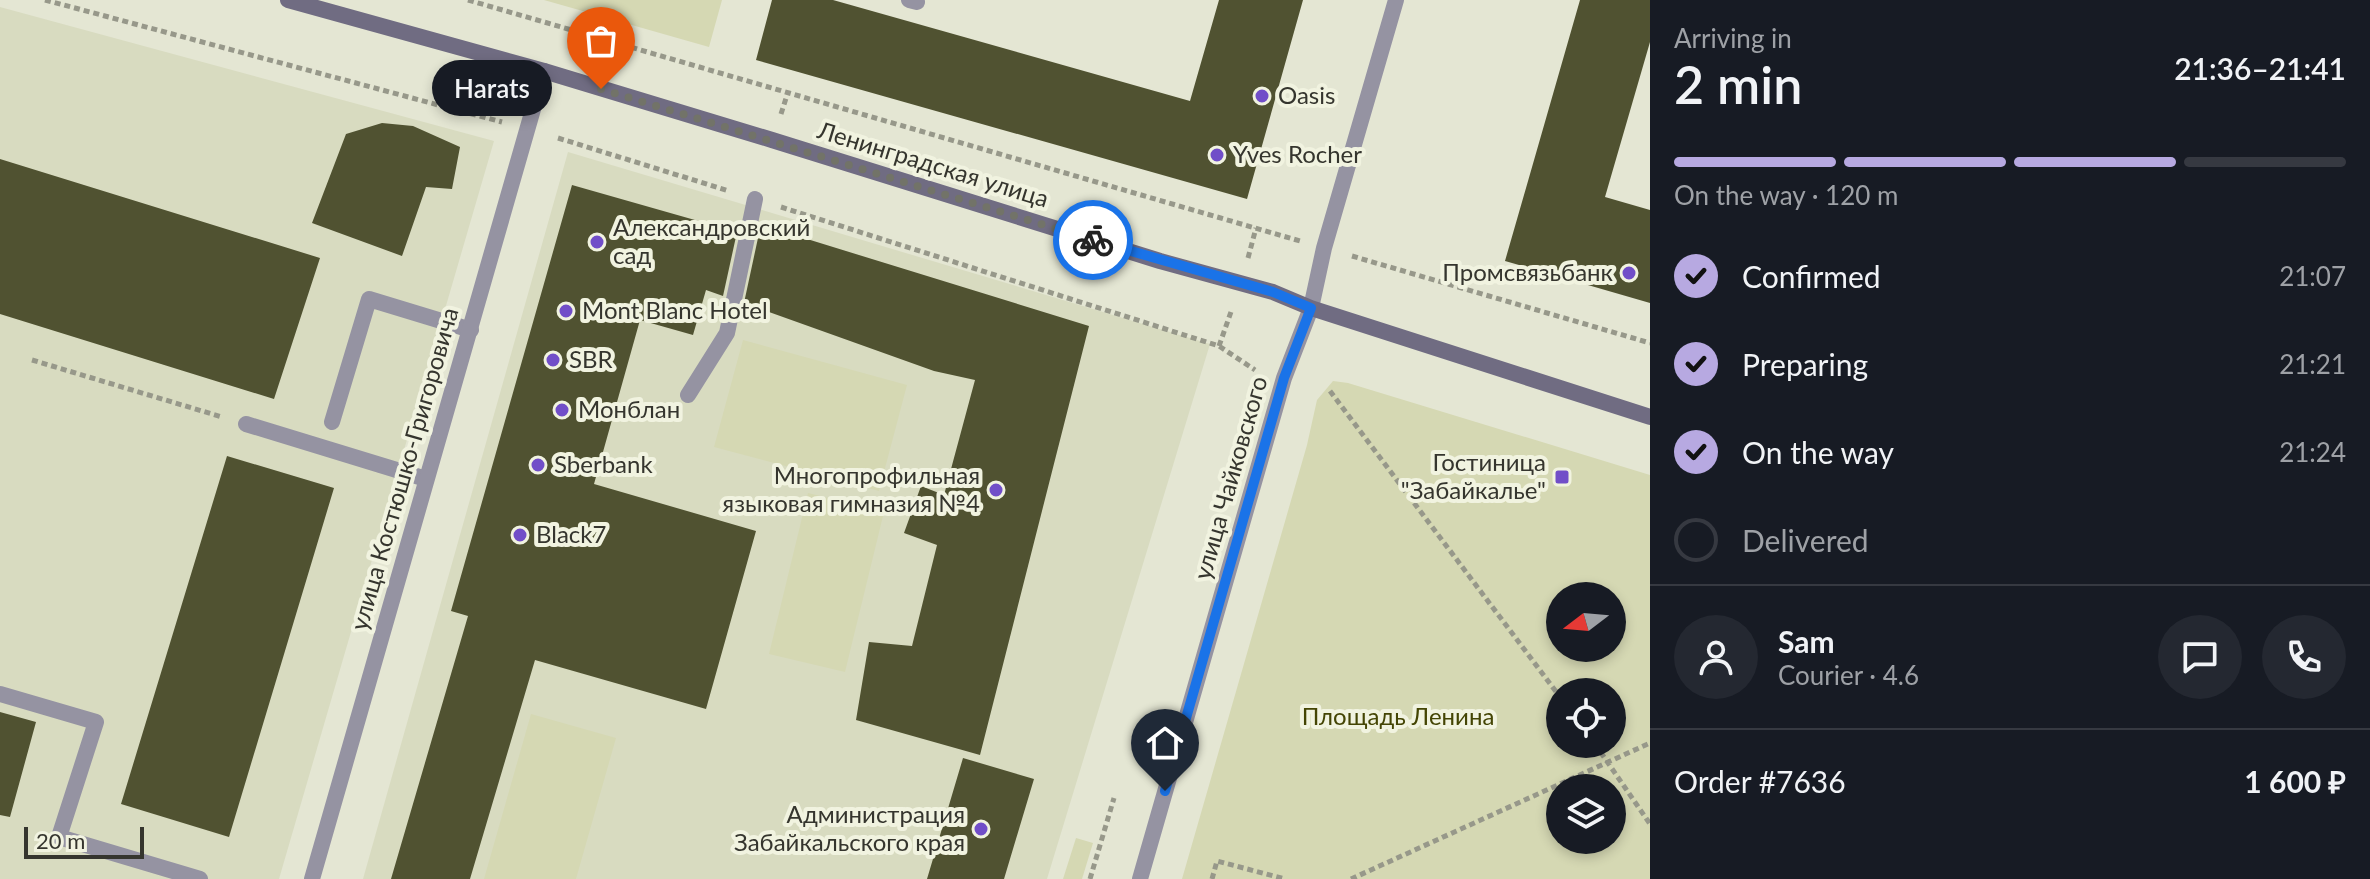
<!DOCTYPE html>
<meta charset="utf-8">
<style>
body{margin:0;font-family:Lato,sans-serif;background:#242831;color:#f1f3f6;height:100vh;display:flex;flex-direction:column;font-size:30px;white-space:nowrap}
*{box-sizing:border-box;margin:0}
p{font-size:26px;color:#9ea1a6}
.icon{flex:none;width:44px;height:44px;fill:none;stroke:currentColor;stroke-width:2;stroke-linecap:round;stroke-linejoin:round}
.map{position:relative;flex:1;overflow:hidden}
.sheet{display:flex;flex-direction:column;background:#171b24;width:720px}
.sheet>*{flex:none}
.needle{width:52px;rotate:254deg}
.buttons{position:absolute;left:1546px;top:582px;display:grid;gap:16px}
.buttons a{display:grid;place-items:center;width:80px;height:80px;border-radius:50%;background:#171b24;box-shadow:0 4px 12px #0003;font-size:40px}
.scale{position:absolute;left:24px;bottom:20px;width:120px;box-sizing:border-box;padding-left:8px;border:4px solid #35352e;border-top:0;font-size:22px;line-height:28px;white-space:nowrap;color:#35352e;-webkit-text-stroke:6px #f1f3e0;paint-order:stroke}
.pin{position:absolute;display:grid;place-items:center;width:68px;height:68px;color:#fff;margin:-82px -34px;border-radius:50% 50% 50% 0;rotate:-45deg;box-shadow:0 0 8px #0007}
.pin .icon{rotate:45deg}
.courier{position:absolute;display:grid;place-items:center;width:80px;height:80px;margin:-40px;border:6px solid #1a73e8;border-radius:50%;background:#fff;color:#222;box-shadow:0 2px 10px #0007}
.bubble{position:absolute;height:56px;border-radius:28px;background:#171b24;box-shadow:0 4px 12px #0003;font-size:26px;font-weight:600;line-height:56px;text-align:center}
.overview em{font-style:normal;font-weight:600}
.overview div{display:flex;flex-direction:column-reverse}
.overview{display:flex;align-items:center;justify-content:space-between;height:136px;padding:0 24px}
h1{font-size:52px;font-weight:600;line-height:60px}
.bar{display:grid;grid-template-columns:repeat(4,1fr);gap:12px 8px;align-content:center;height:96px;padding:0 24px}
.bar i{height:10px;border-radius:6px;background:#363941}
.bar .on{background:#b7a9e1}
.bar p{grid-column:span 4}
.line{display:flex;align-items:center;gap:20px;padding:0 24px;border-top:2px solid #363941}
.line div{flex:1}
.round{display:grid;place-items:center;flex:none;width:84px;height:84px;border-radius:42px;background:#242831}
ol{padding:0 24px;list-style:none}
li{display:flex;align-items:center;gap:24px;height:88px}
li p{margin-inline-start:auto}
li .icon{padding:8px;border-radius:50%;background:#b7a9e1;color:#111;stroke-width:4}
li:last-child{color:#9ea1a6}
li i{width:44px;height:44px;border:4px solid #363941;border-radius:50%}
main{display:flex;flex:1;min-height:0}
.map>svg:first-child{display:block}
</style>
<main>
<div class="map">
<svg width="1650" height="879" viewBox="0 0 1650 879">
<rect width="100%" height="100%" fill="#e4e6d3"/>
<!-- built -->
<path fill="#d8dbc0" d="M0,7L494,141L279,879H0Z
M568,152L1210,344L1047,879H363Z"/>
<!-- green -->
<path fill="#d5d8b3" fill-rule="evenodd" d="M544,0H722L709,47Z
M743,340L907,385L879,491L714,447Z
M1333,381L1348,383L1650,475V879H1182L1307,445L1317,400ZM1560,596H1612V648H1560ZM1560,692H1612V744H1560ZM1560,788H1612V840H1560Z
M808,493L884,512L845,672L769,654Z
M531,714L616,738L576,879H484Z
M1076,838L1093,843L1082,879H1063Z"/>
<!-- building -->
<path fill="#505231" d="M772,0H833L1190,101L1219,0H1303L1247,199L756,60Z
M1580,0H1650V42L1605,197L1650,210V303L1505,261Z
M382,123L413,126L460,147L452,189L426,187L402,256L312,223L346,134Z
M0,159L320,258L274,399L0,314Z
M572,185L737,232L723,296L706,290L693,335L640,320L594,484L756,531L706,709L535,660L470,879H391L468,616L451,611Z
M765,226L1089,326L980,755L856,720L869,642L912,646L937,545L904,533L921,486L944,495L975,380L934,371L744,303L758,238L762,239Z
M227,456L334,488L229,837L121,804Z
M0,712L36,722L10,817L0,815Z
M963,758L1034,779L1004,879H927Z"/>
<g fill="none" stroke-linecap="round" stroke-linejoin="round">
<!-- path -->
<path stroke="#97988a" stroke-width="5" stroke-dasharray="6 4" stroke-linecap="butt" d="M45,0L502,122
M468,0L1300,241
M781,114L788,92
M558,138L729,191
M781,207L1219,346L1255,370
M1352,256L1650,343
M1248,258L1256,228
M1219,346L1232,309
M32,360L222,417
M1330,391L1560,697
M1595,744L1650,824
M1090,879L1114,798
M1212,879L1217,861L1285,879
M1351,879L1650,743"/>
<!-- lane -->
<path stroke="#9593a2" stroke-width="16" d="M909,0L917,2
M688,395L727,333L755,199
M332,422L369,299L471,330
M246,424L426,479
M0,694L96,722L59,837L200,879"/>
<!-- street -->
<path stroke="#9593a2" stroke-width="16" d="M312,879L544,71
M1140,879L1284,378L1311,308L1324,248L1396,0"/>
<!-- secondary -->
<path stroke="#706c82" stroke-width="16" d="M288,0L544,71L772,140L1160,261L1273,292L1311,308L1650,417"/>
</g>
<g fill="none" stroke-linecap="round" stroke-linejoin="round">
<!-- done -->
<path stroke="#727368" stroke-width="8" stroke-dasharray="0 14.4" d="M601,89L1093,240"/>
<!-- route -->
<path stroke="#1a73e8" stroke-width="10" d="M1093,240L1273,292L1311,308L1284,378L1165,791"/>
</g>
<!-- markers -->
<g fill="#714ec8" stroke="#f1f3e0" stroke-width="3">
<circle cx="1262" cy="96" r="8"/>
<circle cx="1217" cy="155" r="8"/>
<circle cx="597" cy="242" r="8"/>
<circle cx="1629" cy="273" r="8"/>
<circle cx="566" cy="311" r="8"/>
<circle cx="553" cy="360" r="8"/>
<circle cx="562" cy="410" r="8"/>
<circle cx="538" cy="465" r="8"/>
<rect x="1554" y="469" width="16" height="16" rx="4"/>
<circle cx="996" cy="490" r="8"/>
<circle cx="520" cy="535" r="8"/>
<circle cx="981" cy="829" r="8"/>
</g>
<g text-anchor="middle" stroke-width="8" stroke-linejoin="round" paint-order="stroke">
<!-- poi labels -->
<g font-size="24" fill="#35352e" stroke="#f1f3e0" text-anchor="start">
<text x="1278" y="104">Oasis</text>
<text x="1233" y="163">Yves Rocher</text>
<text x="613" y="236">Александровский<tspan x="613" dy="28">сад</tspan></text>
<text x="1613" y="281" text-anchor="end">Промсвязьбанк</text>
<text x="582" y="319">Mont Blanc Hotel</text>
<text x="569" y="368">SBR</text>
<text x="578" y="418">Монблан</text>
<text x="1546" y="471" text-anchor="end">Гостиница<tspan x="1546" dy="28">"Забайкалье"</tspan></text>
<text x="554" y="473">Sberbank</text>
<text x="980" y="484" text-anchor="end">Многопрофильная<tspan x="980" dy="28">языковая гимназия №4</tspan></text>
<text x="536" y="543">Black7</text>
<text x="965" y="823" text-anchor="end">Администрация<tspan x="965" dy="28">Забайкальского края</tspan></text>
</g>
<!-- street labels -->
<g font-size="24" fill="#35352e" stroke="#f1f3e0">
<text transform="translate(933 165) rotate(17)" y="8">Ленинградская улица</text>
<text transform="translate(405 469) rotate(-74)" y="8">улица Костюшко-Григоровича</text>
<text transform="translate(1231 478) rotate(-74)" y="8">улица Чайковского</text>
</g>
<!-- park labels -->
<g font-size="24" fill="#444504" stroke="#f1f3e0">
<text x="1398" y="725">Площадь Ленина</text>
</g>
</g>
</svg>
<div class="buttons">
<a><svg class="needle" viewBox="-14 -14 28 28"><path d="M0-13l5 13h-10z" fill="#e53935"/><path d="M0 13l5-13h-10z" fill="#9ea1a6"/></svg></a>
<a><svg class="icon" aria-label="locate" viewBox="0 0 24 24"><circle cx="12" cy="12" r="6"/><path d="M12 2v4M12 18v4M2 12h4M18 12h4"/></svg></a>
<a><svg class="icon" aria-label="layers" viewBox="0 0 24 24"><path d="M12 4l9 5-9 5-9-5zM3 14l9 5 9-5"/></svg></a>
</div>
<div class="scale">20 m</div>
<div class="pin" style="left:601px;top:89px;background:#ea580c"><svg class="icon" aria-label="bag" viewBox="0 0 24 24"><path d="M5 8h14l-1 12H6zM9 8a3 3 0 0 1 6 0"/></svg></div>
<div class="pin" style="left:1165px;top:791px;background:#1f2937"><svg class="icon" aria-label="home" viewBox="0 0 24 24"><path d="M3 11l9-7 9 7M6 9v11h12V9"/></svg></div>
<div class="courier" style="left:1093px;top:240px"><svg class="icon" aria-label="bike" viewBox="0 0 24 24"><circle cx="6" cy="16" r="4"/><circle cx="18" cy="16" r="4"/><path d="M6 16l4-8h5l3 8M10 8l3 8H6M13 5h3"/></svg></div>
<div class="bubble" style="left:432px;top:60px;width:120px">Harats</div>
</div>
<section class="sheet">
<div class="overview"><div><h1>2 min</h1><p>Arriving in</p></div><em>21:36–21:41</em></div>
<div class="bar"><i class="on"></i><i class="on"></i><i class="on"></i><i></i><p>On the way · 120 m</p></div>
<ol>
<li><svg class="icon" aria-label="check" viewBox="0 0 24 24"><path d="M5 12l5 5 9-10"/></svg>Confirmed<p>21:07</p></li>
<li><svg class="icon" aria-label="check" viewBox="0 0 24 24"><path d="M5 12l5 5 9-10"/></svg>Preparing<p>21:21</p></li>
<li><svg class="icon" aria-label="check" viewBox="0 0 24 24"><path d="M5 12l5 5 9-10"/></svg>On the way<p>21:24</p></li>
<li><i></i>Delivered</li>
</ol>
<div class="line" style="height:144px"><a class="round"><svg class="icon" aria-label="person" viewBox="0 0 24 24"><circle cx="12" cy="8" r="4"/><path d="M4 21q1-7 8-7t8 7"/></svg></a><div><b>Sam</b><p>Courier · 4.6</p></div><a class="round"><svg class="icon" aria-label="chat" viewBox="0 0 24 24"><path d="M4 5h16v11H9l-5 4z"/></svg></a><a class="round"><svg class="icon" aria-label="phone" viewBox="0 0 24 24"><path d="M5 4h4l2 5-3 2q2 4 5 5l2-3 5 2v4C11 20 4 13 5 4z"/></svg></a></div>
<div class="line" style="height:104px"><div>Order #7636</div><b>1 600 ₽</b></div>
</section>
</main>
